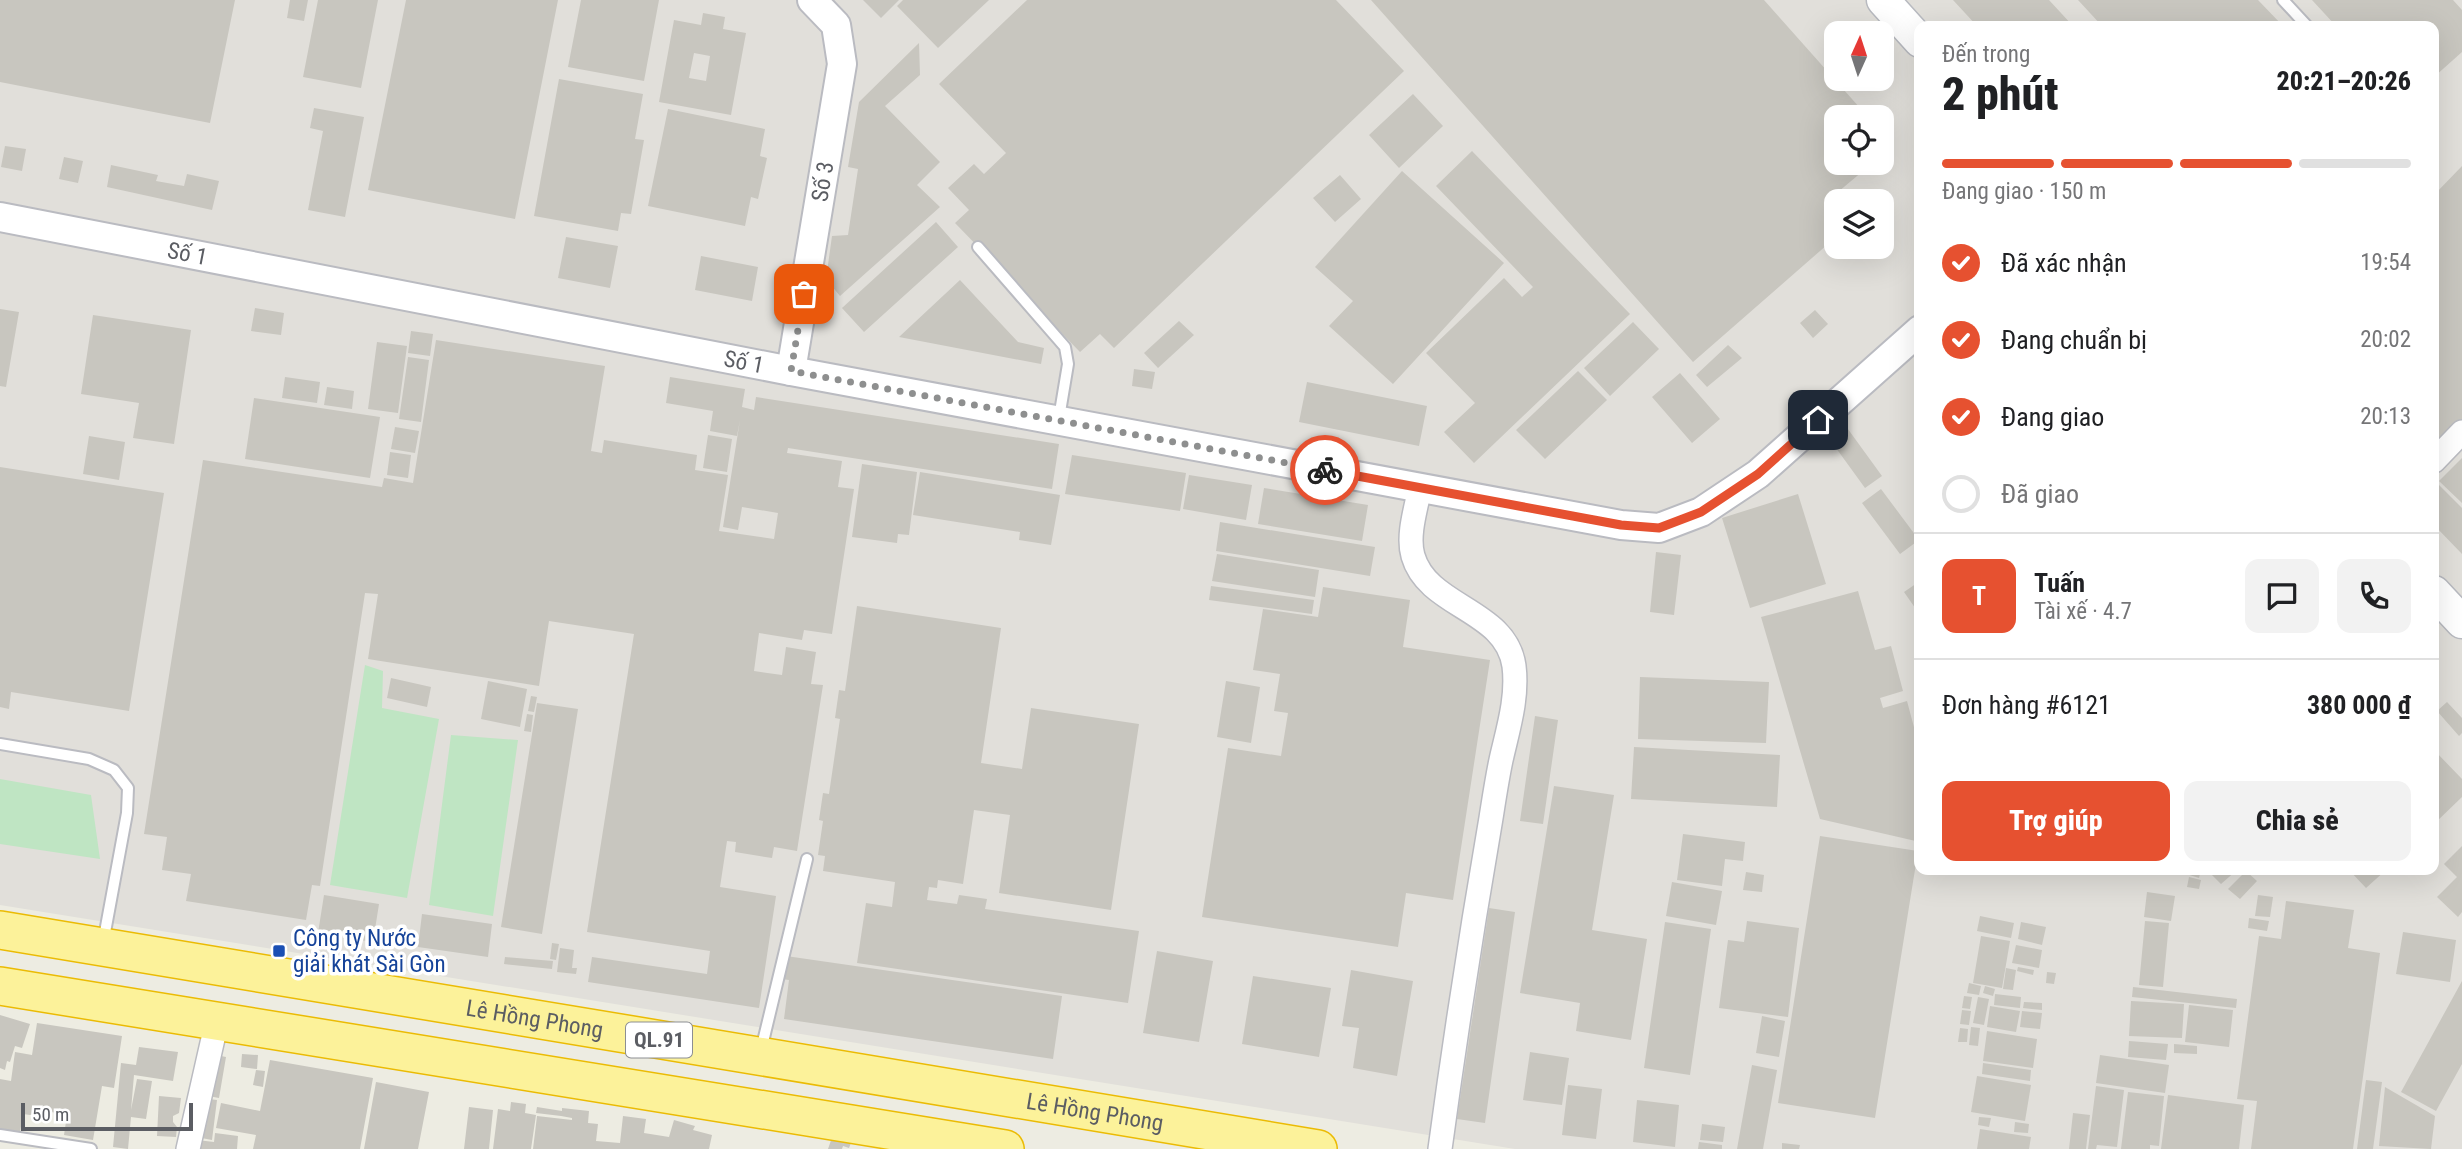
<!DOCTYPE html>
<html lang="vi">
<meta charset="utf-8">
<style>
body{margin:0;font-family:"Roboto Condensed",sans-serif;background:#f2f2f2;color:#202124;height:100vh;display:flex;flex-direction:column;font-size:26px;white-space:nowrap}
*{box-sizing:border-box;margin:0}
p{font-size:23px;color:#757577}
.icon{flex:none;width:38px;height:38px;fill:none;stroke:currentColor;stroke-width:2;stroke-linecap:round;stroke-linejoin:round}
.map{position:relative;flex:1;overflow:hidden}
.side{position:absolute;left:1914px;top:21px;width:525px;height:854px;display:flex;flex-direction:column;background:#fff;border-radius:14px;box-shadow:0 7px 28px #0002}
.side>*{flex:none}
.needle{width:46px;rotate:3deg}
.controls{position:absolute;left:1824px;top:21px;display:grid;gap:14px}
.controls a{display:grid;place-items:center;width:70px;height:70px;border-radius:14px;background:#fff;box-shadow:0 7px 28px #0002;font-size:35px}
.scale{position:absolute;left:21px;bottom:18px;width:172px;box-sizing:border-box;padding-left:7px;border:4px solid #5b5d63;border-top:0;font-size:19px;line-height:24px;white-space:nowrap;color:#5b5d63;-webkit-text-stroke:5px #fff;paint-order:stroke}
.pin{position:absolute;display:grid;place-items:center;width:60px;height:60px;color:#fff;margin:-30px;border-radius:14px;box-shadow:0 4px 10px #0006}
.courier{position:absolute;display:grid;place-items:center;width:70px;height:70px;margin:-35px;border:5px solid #e65130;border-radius:50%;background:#fff;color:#222;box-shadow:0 2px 9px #0007}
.summary em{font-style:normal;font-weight:800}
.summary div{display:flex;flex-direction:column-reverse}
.summary{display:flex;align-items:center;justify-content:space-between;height:119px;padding:0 28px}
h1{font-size:46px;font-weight:800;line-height:52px}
.bar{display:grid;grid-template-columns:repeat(4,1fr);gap:10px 7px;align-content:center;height:84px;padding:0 28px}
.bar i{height:9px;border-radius:5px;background:#e0e0e0}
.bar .active{background:#e65130}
.bar p{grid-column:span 4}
.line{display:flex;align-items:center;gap:18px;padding:0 28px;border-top:2px solid #e0e0e0}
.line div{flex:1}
.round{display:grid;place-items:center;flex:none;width:74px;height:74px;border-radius:14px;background:#f2f2f2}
ol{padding:0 28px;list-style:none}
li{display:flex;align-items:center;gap:21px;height:77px}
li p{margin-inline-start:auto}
li .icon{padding:7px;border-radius:50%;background:#e65130;color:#fff;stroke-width:4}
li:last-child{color:#757577}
li i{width:38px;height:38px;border:4px solid #e0e0e0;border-radius:50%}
.primary-button{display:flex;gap:14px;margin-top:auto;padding:14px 28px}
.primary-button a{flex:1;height:80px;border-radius:14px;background:#e65130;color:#fff;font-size:28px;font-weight:800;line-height:80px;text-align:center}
.primary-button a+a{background:#f2f2f2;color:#202124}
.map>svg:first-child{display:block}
</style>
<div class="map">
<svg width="2462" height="1149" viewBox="0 0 2462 1149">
<rect width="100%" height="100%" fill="#edece2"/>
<!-- industrial -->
<path fill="#e1dfda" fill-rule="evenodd" d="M0,0H2462V1149H1515L0,905ZM1920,26H2434V870H1920ZM1836,33H1881V79H1836ZM1836,117H1881V163H1836ZM1836,201H1881V247H1836Z"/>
<!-- green -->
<path fill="#bfe5c3" d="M365,665L383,671L382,708L439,719L407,898L330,885Z
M451,735L518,740L493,916L429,905Z
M0,779L91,795L100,859L0,844Z"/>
<!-- building -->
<path fill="#c8c6bf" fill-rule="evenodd" d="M0,0H235L210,123L0,82Z
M290,0H308L304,21L287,18Z
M318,0H378L361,88L303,77Z
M406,0H558L515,219L368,190Z
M581,0H659L644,81L568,67Z
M863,0H899L881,18Z
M903,0H989L938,48L897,6Z
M1027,0H1336L1404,71L1114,348L1100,334L1080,352L955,223L969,210L948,188L974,164L984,174L1006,153L939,84Z
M1371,0H1764L1868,117H1836V163H1856L1863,171L1838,192L1847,201H1836V237L1693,362Z
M1953,0H2049L2073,26H1977Z
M2078,0H2258L2283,26H2102Z
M2312,0H2453L2462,10V52L2434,77V26H2336Z
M703,13L725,17L723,29L746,33L731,115L659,102L674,20L701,25ZM694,53L710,56L706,81L689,78Z
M919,43L920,75L885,106L940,162L917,185L940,207L840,296L826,279L832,236L848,235L858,169L848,167L859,102Z
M559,79L643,94L635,139L644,140L631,214L621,213L618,231L534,216Z
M1413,94L1443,126L1399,168L1369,135Z
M314,108L364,117L345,217L308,210L323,131L310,128Z
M668,109L765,129L760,156L767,158L758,199L751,197L745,226L648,206Z
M5,146L26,149L22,171L1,167Z
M1472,151L1630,314L1474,463L1444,432L1475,403L1426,353L1504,278L1522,297L1533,287L1436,186Z
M64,157L83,161L78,183L59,179Z
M111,165L158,175L156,181L184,186L187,174L219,181L212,210L107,187Z
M2462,166V423L2434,453V195Z
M1402,171L1504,263L1393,384L1329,326L1353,301L1315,267Z
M1340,175L1361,199L1335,222L1313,198Z
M936,222L958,247L864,332L842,308Z
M566,237L618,246L610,288L558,278Z
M701,256L758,267L752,301L695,290Z
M960,280L1018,342L1044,348L1041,364L899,337Z
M255,308L284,313L281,335L251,331Z
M0,309L19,312L6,387L0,386Z
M1815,310L1828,324L1813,338L1800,323Z
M93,315L191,330L174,444L133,438L139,403L81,394Z
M1179,321L1194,335L1158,368L1144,353Z
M1633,322L1659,349L1610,396L1584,368Z
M411,331L433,334L430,356L408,353Z
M436,340L605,366L591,451L602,453L604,440L697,455L695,470L728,475L719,531L774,539L778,513L742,507L738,530L723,527L740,420L737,436L710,431L713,411L666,403L670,377L745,389L742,407L754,410L756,397L1059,444L1052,489L788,448L787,453L842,461L838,487L854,489L832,634L804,630L802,640L759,633L754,671L782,675L786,647L816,652L811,684L823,685L797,851L774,847L772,858L735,852L736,842L727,841L720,887L776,896L759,1008L588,982L592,957L707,974L710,951L587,932L634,634L549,621L539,686L368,659L378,594L365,593L320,886L312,885L306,920L186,901L191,874L162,870L167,837L144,834L203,460L382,487L384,478L413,483Z
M377,342L407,346L398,413L368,409Z
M1728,345L1742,358L1707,387L1696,375Z
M408,357L429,360L421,422L399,419Z
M1134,369L1155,372L1152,389L1132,386Z
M1578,371L1607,400L1545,459L1516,430Z
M1680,373L1720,419L1692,443L1652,397Z
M285,377L320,382L317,403L282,398Z
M1307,382L1427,406L1419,446L1299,422Z
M327,387L354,391L352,409L324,405Z
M254,398L380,417L370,478L245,459Z
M1845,425L1882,476L1865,488L1828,437Z
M395,427L419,431L415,453L391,449Z
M708,435L732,439L727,472L703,468Z
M89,436L125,442L119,480L83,474Z
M390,452L411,455L408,478L387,475Z
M1072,455L1186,473L1180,511L1065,494Z
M2462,458V503L2439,481Z
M862,464L917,472L909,535L898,534L897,543L852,537Z
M0,467L164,493L129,711L11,692L9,709L0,707Z
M920,472L1060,495L1051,545L1019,540L1020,532L913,515Z
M1189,475L1252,485L1246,520L1183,509Z
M2439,485L2462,508V554L2434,525V489Z
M1264,488L1368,505L1362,541L1258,524Z
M1881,489L1919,540L1900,554L1862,503Z
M1798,494L1826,584L1750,608L1722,518Z
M1220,522L1375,547L1370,576L1216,551Z
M1656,552L1681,555L1674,615L1650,612Z
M1217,554L1319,570L1315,597L1212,581Z
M1920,581V615L1904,592Z
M1211,586L1314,600L1312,614L1209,600Z
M1323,587L1410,600L1403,647L1490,660L1453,900L1406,893L1398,947L1202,917L1228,748L1281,756L1288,713L1274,711L1280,674L1253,670L1263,609L1318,617Z
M1858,591L1875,650L1891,646L1903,691L1880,698L1883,708L1907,701L1915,731L1920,730V842L1820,819L1761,617Z
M857,606L1001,628L981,763L1022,769L1031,708L1139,724L1111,910L999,893L1010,815L974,810L963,884L938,880L937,888L929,887L927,900L957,904L959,895L987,899L985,909L1139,931L1128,1003L857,963L866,903L892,907L895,882L823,871L825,856L818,855L823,821L819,820L823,793L829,794L840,719L835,718L839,690L845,691Z
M1640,677L1769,682L1766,743L1638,739Z
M391,678L431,687L427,707L387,698Z
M488,681L527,689L520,727L481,719Z
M1226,681L1260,687L1251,743L1217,737Z
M531,696L537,697L534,712L528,711Z
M2447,702L2462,718V733L2459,736L2437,711Z
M537,703L578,709L542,934L501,927Z
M527,714L533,715L531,732L524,731Z
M1535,716L1558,720L1543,824L1520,821Z
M1634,747L1780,755L1777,807L1631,799Z
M2434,750L2462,779V797L2434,824Z
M1554,786L1614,795L1592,930L1647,939L1631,1040L1576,1031L1580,1003L1520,993Z
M1683,834L1745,842L1743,861L1725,859L1722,886L1677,880Z
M1820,836L1918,851L1875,1118L1778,1103Z
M2462,846V912L2458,917L2437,897L2457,877L2444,864Z
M2180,870H2201L2199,878L2180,872Z
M2207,870H2237L2221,884Z
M2349,870H2386L2366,888Z
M2246,871L2257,881L2240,899L2228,889Z
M1746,872L1764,875L1762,892L1743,890Z
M2189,877L2201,880L2199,889L2187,887Z
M1672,882L1722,891L1716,925L1666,916Z
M2147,892L2175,896L2171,921L2144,917Z
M324,895L379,904L373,942L318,933Z
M2258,895L2273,897L2270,917L2255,916Z
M2286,901L2354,910L2348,948L2380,953L2353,1149H2251L2257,1101L2237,1099L2259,936L2281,939Z
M1489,908L1515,912L1485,1123L1457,1119Z
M422,914L492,924L488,957L418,947Z
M1980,916L2014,923L2011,938L1977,931Z
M2249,918L2269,921L2267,931L2248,928Z
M1747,921L1799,928L1788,1017L1719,1008L1728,940L1744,942Z
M2145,921L2169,923L2163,987L2139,985Z
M1665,922L1711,929L1690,1075L1644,1068Z
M2021,922L2046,927L2042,945L2018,939Z
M2403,932L2456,940L2450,982L2396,974Z
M1981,936L2010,941L2002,988L1973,983Z
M552,943L559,944L556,960L550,959Z
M2016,945L2042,950L2039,968L2012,963Z
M560,948L574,950L572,968H577L576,974L557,972Z
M1157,951L1213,961L1199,1042L1143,1033Z
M786,956L1062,996L1053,1059L784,1019L789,980L782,979Z
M505,957L553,961L552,969L504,964Z
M2018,967L2034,970L2033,975L2017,971Z
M2006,968L2016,970L2013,990L2003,989Z
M1351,970L1413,981L1397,1076L1353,1068L1359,1028L1342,1026Z
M2047,972L2056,973L2054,984L2046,983Z
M1253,976L1331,988L1319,1057L1242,1044Z
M2462,981V1064L2436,1111L2401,1092Z
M1969,983L1981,986L1979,995L1967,993Z
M1985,986L1995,989L1993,996L1983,993Z
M2133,987L2237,999L2236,1008L2132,997Z
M1995,994L2021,997L2020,1008L1994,1005Z
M1964,996L1972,997L1970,1009L1962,1008Z
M1978,997L1989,999L1984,1025L1973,1023Z
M2131,1001L2184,1004L2182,1038L2129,1036Z
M2024,1002L2042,1003V1010L2023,1008Z
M2189,1005L2233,1010L2229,1047L2185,1042Z
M1990,1006L2020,1011L2016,1032L1987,1027Z
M1962,1010L1971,1011L1969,1025L1960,1024Z
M2022,1011L2042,1013L2040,1029L2020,1027Z
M0,1015L30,1024L22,1048L15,1046L10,1062L7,1061L5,1070L0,1068Z
M1762,1016L1785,1021L1779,1057L1756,1053Z
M37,1023L122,1036L114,1088L102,1086L93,1140L64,1135L67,1115L51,1112V1118L23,1114L20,1133L0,1130V1079L11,1081L15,1052L32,1055Z
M1971,1027L1980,1028L1978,1046L1969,1045Z
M1960,1028L1968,1029L1967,1042H1958Z
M1987,1031L2037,1039L2033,1068L1983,1061Z
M2129,1041L2168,1044L2166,1060L2128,1057Z
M2174,1044L2197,1046V1054L2174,1053Z
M139,1047L178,1052L173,1081L134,1075L131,1110L137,1079L152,1081L146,1119L131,1117L128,1149L113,1147L121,1063L136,1065Z
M1530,1052L1569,1058L1562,1105L1523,1100Z
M211,1054L226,1057L219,1098L203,1095Z
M242,1054L258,1055L257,1069L241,1067Z
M2100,1055L2169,1065L2165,1093L2096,1083Z
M270,1060L373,1078L360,1149H253L256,1135L216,1128L221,1103L260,1111Z
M1983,1063L2031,1070L2030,1081L1982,1074Z
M1752,1065L1777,1070L1763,1149H1737Z
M256,1070L265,1071L263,1087L253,1085Z
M1977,1076L2031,1085L2025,1121L1971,1112Z
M2366,1080L2382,1082L2373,1149H2357Z
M376,1082L429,1092L418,1149H364Z
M1568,1085L1602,1089L1596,1139L1562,1135Z
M2096,1086L2124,1090L2117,1147L2097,1145L2096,1149H2088Z
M2385,1087L2435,1116L2431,1149L2379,1146Z
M2128,1092L2164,1096L2159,1146L2150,1145V1149H2121Z
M2168,1095L2244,1105L2239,1149H2161Z
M159,1096L181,1098L179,1113L173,1116V1122L177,1127L176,1137L157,1136Z
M201,1098L217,1100L212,1140L196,1137Z
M1637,1100L1679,1105L1675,1147L1633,1142Z
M511,1102L526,1104L525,1113L536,1115L531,1149H493L498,1109L510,1111Z
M469,1107L493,1110L489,1149H464Z
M537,1107L562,1111V1108L589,1111L588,1123L598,1124L596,1141L620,1143L623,1116L646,1119L644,1133L669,1137L674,1120L695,1126L693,1130L712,1135L709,1149H533L537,1116L572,1120V1118L561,1116L536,1113Z
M2073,1113L2090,1115L2086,1149H2069Z
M1979,1117L1991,1118L1989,1127L1978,1125Z
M2015,1122L2029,1124L2028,1133L2014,1132Z
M837,1123L856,1130L849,1148L843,1146L842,1149H828Z
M1702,1124L1725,1127L1723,1142L1700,1140Z
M1980,1129L2031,1137L2029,1149H1977Z
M215,1133L238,1136L237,1149H196L197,1140L214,1142Z
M1699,1142L1722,1145V1149H1698Z
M1782,1143L1800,1145L1799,1149H1782Z"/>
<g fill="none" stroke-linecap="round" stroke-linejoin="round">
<defs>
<path id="service" d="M2283,0L2307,26
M978,247L1065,347L1068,364L1059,418
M0,744L89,759L114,770L128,788L127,813L103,943
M761,1050L807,859
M0,1135L91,1149"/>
<path id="minor" d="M2434,461L2462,432
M1420,488C1416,508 1407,536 1413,556C1428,608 1506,609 1514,666C1518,698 1508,729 1501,760C1497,779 1494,799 1491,818C1472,928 1455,1038 1440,1149
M188,1149L217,1021"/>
<g id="tertiary">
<path id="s1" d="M0,217L791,371L1621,525L1659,528L1701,512L1758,474L1920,330"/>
<path id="s2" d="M791,371L842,64L836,25L812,0"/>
</g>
<path id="secondary" d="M1883,0L1920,41
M2434,592L2462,622"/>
<g id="trunk">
<path id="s3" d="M0,930L1318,1149"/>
<path d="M0,986L1005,1149"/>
</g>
</defs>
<!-- service casing -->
<use href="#service" stroke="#babbc1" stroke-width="14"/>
<!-- minor casing -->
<use href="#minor" stroke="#babbc1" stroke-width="26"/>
<!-- tertiary casing -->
<use href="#tertiary" stroke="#babbc1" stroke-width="32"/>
<!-- secondary casing -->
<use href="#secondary" stroke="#b8bac0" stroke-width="35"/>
<!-- trunk casing -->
<use href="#trunk" stroke="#ebbb04" stroke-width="40"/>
<!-- service -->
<use href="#service" stroke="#fff" stroke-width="10"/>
<!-- minor -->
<use href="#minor" stroke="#fff" stroke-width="23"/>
<!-- tertiary -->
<use href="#tertiary" stroke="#fff" stroke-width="28"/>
<!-- secondary -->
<use href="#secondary" stroke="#fff" stroke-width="32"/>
<!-- trunk -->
<use href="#trunk" stroke="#fcf29a" stroke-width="37"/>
</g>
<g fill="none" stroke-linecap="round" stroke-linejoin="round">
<!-- done -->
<path stroke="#8e8f8f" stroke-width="7" stroke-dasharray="0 12.6" d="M804,294L791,371L1325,470"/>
<!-- route -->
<path stroke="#e65130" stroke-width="9" d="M1325,470L1621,525L1659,528L1701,512L1758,474L1818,420"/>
</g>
<!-- markers -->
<rect fill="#1a4fb4" stroke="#fff" stroke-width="2.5" x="272" y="944" width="14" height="14" rx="3.5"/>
<g text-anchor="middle" stroke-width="7" stroke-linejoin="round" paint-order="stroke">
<!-- shield labels -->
<rect fill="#fff" stroke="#8c8e92" stroke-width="2" x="626" y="1022.5" width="66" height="35" rx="5"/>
<g font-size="21" font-weight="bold" fill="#5b5d63">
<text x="659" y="1047">QL.91</text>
</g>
<!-- street labels -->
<g font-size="23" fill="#5b5d63" stroke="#fff">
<text dy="8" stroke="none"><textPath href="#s2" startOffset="192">Số 3</textPath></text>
<text dy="8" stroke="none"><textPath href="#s1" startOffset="191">Số 1</textPath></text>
<text dy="8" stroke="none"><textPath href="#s1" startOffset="758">Số 1</textPath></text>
<text dy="8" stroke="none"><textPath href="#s3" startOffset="542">Lê Hồng Phong</textPath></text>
<text dy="8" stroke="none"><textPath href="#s3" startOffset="1110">Lê Hồng Phong</textPath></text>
</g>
<!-- transit labels -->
<g font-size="23" fill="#164399" stroke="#fff" text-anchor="start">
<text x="293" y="946">Công ty Nước<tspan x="293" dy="26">giải khát Sài Gòn</tspan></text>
</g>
</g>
</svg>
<div class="controls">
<a><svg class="needle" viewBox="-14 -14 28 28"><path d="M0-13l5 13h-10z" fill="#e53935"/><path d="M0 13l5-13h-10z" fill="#757577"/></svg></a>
<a><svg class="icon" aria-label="locate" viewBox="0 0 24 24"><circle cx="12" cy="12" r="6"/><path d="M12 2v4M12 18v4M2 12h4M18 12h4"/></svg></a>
<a><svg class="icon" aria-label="layers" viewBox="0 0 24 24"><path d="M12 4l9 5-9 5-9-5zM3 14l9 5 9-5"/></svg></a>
</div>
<div class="scale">50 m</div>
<div class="pin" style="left:804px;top:294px;background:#ea580c"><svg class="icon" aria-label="bag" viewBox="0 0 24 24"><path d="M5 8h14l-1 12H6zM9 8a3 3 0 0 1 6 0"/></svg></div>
<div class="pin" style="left:1818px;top:420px;background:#1f2937"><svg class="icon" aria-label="home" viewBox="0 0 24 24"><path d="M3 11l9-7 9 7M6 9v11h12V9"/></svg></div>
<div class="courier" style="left:1325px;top:470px"><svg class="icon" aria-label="bike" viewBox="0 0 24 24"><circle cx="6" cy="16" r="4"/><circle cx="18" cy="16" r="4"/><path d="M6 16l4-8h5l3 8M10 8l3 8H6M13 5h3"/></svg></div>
<section class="side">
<div class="summary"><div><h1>2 phút</h1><p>Đến trong</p></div><em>20:21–20:26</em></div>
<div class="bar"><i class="active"></i><i class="active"></i><i class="active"></i><i></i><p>Đang giao · 150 m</p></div>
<ol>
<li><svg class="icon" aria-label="check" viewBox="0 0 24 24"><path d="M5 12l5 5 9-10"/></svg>Đã xác nhận<p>19:54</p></li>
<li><svg class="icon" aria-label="check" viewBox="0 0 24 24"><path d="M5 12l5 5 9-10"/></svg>Đang chuẩn bị<p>20:02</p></li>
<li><svg class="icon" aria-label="check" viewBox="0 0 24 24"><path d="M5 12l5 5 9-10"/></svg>Đang giao<p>20:13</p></li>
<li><i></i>Đã giao</li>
</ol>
<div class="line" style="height:126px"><b class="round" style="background:#e65130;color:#fff">T</b><div><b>Tuấn</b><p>Tài xế · 4.7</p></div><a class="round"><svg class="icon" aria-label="chat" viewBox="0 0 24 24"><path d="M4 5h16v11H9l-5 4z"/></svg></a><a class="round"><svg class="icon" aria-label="phone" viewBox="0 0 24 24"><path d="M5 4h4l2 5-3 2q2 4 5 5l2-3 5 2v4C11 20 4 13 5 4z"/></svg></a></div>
<div class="line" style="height:91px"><div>Đơn hàng #6121</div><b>380 000 ₫</b></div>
<div class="primary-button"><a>Trợ giúp</a><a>Chia sẻ</a></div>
</section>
</div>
